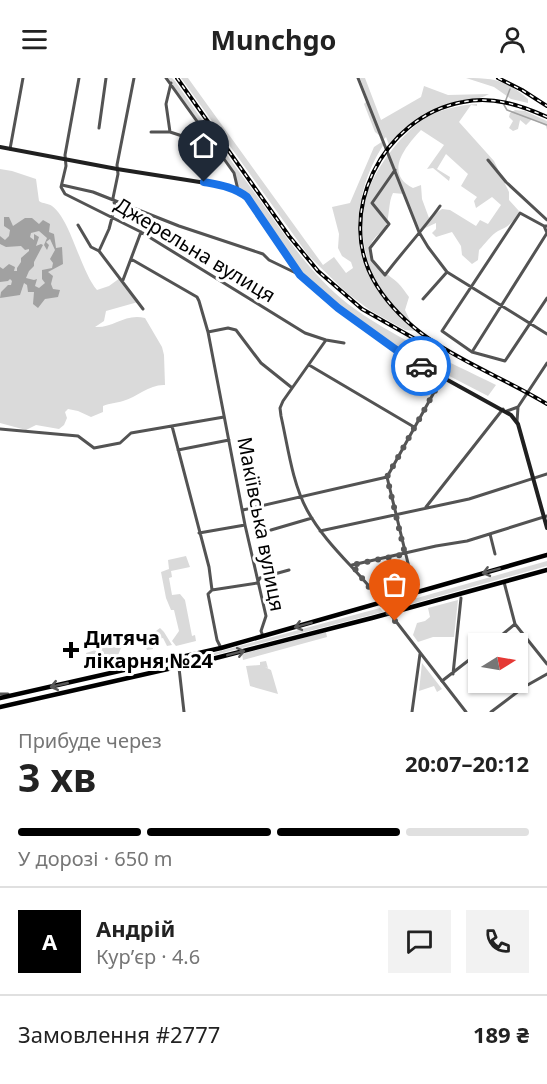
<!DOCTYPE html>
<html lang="uk">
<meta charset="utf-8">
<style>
body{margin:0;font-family:"Noto Sans",sans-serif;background:#f2f2f2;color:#222;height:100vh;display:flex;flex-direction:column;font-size:22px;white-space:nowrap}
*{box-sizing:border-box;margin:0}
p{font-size:20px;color:#767676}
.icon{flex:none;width:33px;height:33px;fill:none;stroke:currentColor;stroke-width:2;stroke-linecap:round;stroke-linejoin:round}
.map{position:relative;height:634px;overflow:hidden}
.sheet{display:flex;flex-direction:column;background:#fff;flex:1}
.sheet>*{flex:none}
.needle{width:39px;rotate:79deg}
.buttons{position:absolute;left:468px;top:555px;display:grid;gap:12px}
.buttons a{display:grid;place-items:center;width:60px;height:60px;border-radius:0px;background:#fff;box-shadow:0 2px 4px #0004;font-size:30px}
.pin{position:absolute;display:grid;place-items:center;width:51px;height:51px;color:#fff;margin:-62px -26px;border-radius:50% 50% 50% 0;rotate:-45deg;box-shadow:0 0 6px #0007}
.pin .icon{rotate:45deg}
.courier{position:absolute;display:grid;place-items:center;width:60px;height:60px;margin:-30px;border:4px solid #1a73e8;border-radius:50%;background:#fff;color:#222;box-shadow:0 2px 8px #0007}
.head em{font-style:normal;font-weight:700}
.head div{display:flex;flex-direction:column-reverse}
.head{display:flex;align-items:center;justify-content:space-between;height:102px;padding:0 18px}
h1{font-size:39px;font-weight:700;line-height:45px}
.bar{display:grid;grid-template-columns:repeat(4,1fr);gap:9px 6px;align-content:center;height:72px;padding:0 18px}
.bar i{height:8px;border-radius:4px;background:#e0e0e0}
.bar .on{background:#000}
.bar p{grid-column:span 4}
.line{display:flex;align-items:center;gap:15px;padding:0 18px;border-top:2px solid #e0e0e0}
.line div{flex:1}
.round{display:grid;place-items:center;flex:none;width:63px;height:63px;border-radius:0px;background:#f2f2f2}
header{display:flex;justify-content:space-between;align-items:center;height:78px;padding:0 18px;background:#fff;font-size:27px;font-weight:700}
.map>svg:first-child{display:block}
</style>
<header><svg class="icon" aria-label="menu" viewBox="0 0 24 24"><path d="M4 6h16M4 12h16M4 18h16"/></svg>Munchgo<svg class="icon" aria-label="person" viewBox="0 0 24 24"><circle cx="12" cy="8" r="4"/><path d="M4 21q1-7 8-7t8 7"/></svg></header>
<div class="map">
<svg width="547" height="634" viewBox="0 0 547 634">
<rect width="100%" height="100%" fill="#fff"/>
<!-- green -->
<path fill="#dadada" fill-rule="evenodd" d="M165,0H172L175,3C202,42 229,80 257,118C284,156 311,197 348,226C392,259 446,282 496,307L488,318L399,272L319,213L301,197L247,119L238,112L234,95Z
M181,0H188L323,187L334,179L346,195L353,190L351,184L342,178L338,170L339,156L332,129L350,125L374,69L383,63L384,66C362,99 352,144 363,183L367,180C363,163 360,148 363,130C368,100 396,61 421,43C436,32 459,27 477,26V28L471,27L459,44L494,83L509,114V122L519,133C513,145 509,148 498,153C491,157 485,166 479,172L478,182L472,186L462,177L461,168L452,154L436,159L432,155L436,151V145L423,151H418L404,116L393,115C388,125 390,137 386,147C382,155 371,160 370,170C367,186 389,196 398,205C402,209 406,215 409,219L405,232L415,253L405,252L371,233L347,215L320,189L308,177ZM421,52L444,67L427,91L433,90L449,103L450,99L437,91L446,76L468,96L461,108L477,119L474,123L476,130L492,119L501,127L488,146L480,142L476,148L450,132L442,131L429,140L422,121L421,107L413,110C383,95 406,68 421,52Z
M360,0H365L381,42L421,19L424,8L448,17L489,16C478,23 460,22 447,26C424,34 406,50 389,67L386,59L384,61L375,54L364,26L368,22Z
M466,0C494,0 506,2 528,21V25L511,21L494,9Z
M515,32L525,33L547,43V52L546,48L532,41L526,47L520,42L518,51L513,53L509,50L513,43L509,39L510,35Z
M0,91L12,93L36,101L39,123C43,126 48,125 52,128C71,142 80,192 97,212L109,208L120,200L138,224L106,233L104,243L95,249C114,250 125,235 145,240L162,269L164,277L165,307C150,306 137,319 123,323C116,325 110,325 103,328V334L91,339L78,333L68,331L65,334L67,340L64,347L59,351L36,347L26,352L0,345Z
M186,478L190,489L171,493L172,499L169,500L172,517L180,516L185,522L192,558L195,557L196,563L176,568L172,563L179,553L174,532H171L166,520L161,494L169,491L168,482Z
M547,483V488L397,530L395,529L396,526Z
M458,522L454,559H433L418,564L413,557L417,545L425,543L430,539L428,530Z
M380,530L383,534L183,585L184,583Z
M160,550L164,554L172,567L167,568L163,560L151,563L153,571L147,572L144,562Z
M128,554L130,556L132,566L121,570L116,582L107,589L88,585L86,575L102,570Z
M326,554L327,559L243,582L242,576Z
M266,583L268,590L265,589L271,592L278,616L250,608L246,588L260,587V584Z
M422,585L442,611L437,614L434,608L419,613Z"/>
<!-- water -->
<path fill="#a1a1a1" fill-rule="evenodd" d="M4,139H9L13,148L25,140H32L39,146L43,142L50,146L49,154L54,156L56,170L62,169L63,186L48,194L53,198L51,206L53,211L60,212L58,219L45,221L38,230L33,226L34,214H28L27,207L24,205L20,217L0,220L1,214L8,207H11L12,203L10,201L8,203L0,204V189L3,191L9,186L15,189L14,193H17V190L21,184V180L29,173V171L25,172L21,168L6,169L0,166V158L5,162L9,158L10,152L4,148ZM39,153L47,160L44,167L47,172L49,167L46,164L50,161L55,172L50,181L53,185L52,190L42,192V201L45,205L39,210L35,208L37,201L34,202L26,200L29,193L34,188V184L43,167L41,166L36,168L39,159L34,156V162L30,159L31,155Z"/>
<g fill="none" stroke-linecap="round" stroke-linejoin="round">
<!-- stream -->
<path stroke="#a1a1a1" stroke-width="1.5" d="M510,11L504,27L507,32L547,47"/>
<!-- minor -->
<path stroke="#535353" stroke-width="3" d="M79,0L65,77L66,88L61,109L65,116L141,154L305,255L326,262L344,265
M166,0L234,95L238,112
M358,0L419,154L428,169L447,194L547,256
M99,50L106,0
M151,54H170L213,68
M170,54L166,26L171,5
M10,71L23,0
M488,82L506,104L547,142
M395,92L372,125L389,146L370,170L372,182L385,197C403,173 423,152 440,128
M62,107L93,114L179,148L263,176L269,182L300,197
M78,147L91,169L99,173L143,231
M547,148H544L520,135L442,253L472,274L505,283L547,220
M99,173L109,151L115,128L113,120L118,96L117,87L134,0
M131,181L197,219L199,223L208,254L245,447L266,538L261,553L263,558
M123,202L141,154
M423,221L447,194
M208,254L228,250L236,252L261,285L291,309
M326,262L283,323L280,330L281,338C288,369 292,404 307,432C326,467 358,492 381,523
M472,274L547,155L544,148
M309,287L414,349
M507,333L518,329
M517,344L518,329L547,285
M172,348L209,489L212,512L257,505L260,500L289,492
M0,351L78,358L94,370L120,365L131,355L224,339
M178,372L229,362
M426,429L503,331
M243,432L387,399
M271,452L312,440
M320,453L469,421L547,396
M199,455L245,447
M490,456L495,476
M352,487L436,468L467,463L547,438
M504,504L515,546L547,586
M212,512L208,516L217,562L221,570
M415,514L387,399L442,300
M491,566L515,546
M453,596L461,520
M442,603L478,575
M0,616H8
M491,634L524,609L547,596"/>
<!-- tertiary -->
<path stroke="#535353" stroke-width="3" d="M381,524L466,634
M178,581L184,634
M412,634L420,576"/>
<!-- secondary -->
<path stroke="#202020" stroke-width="4" d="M0,69L117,91L225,108L238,112L247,119L300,197L323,218L406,279L511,337L518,346L547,450"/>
<!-- primary -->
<path stroke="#000" stroke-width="4.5" d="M0,620L221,570L547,477
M0,629L212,581L372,540L547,492"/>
<defs>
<path id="rail" d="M177,0L289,158L318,193L362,231L424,266
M498,0L522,12L547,28
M547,39C520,27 493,18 463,24C383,38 332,137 377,208C416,270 488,290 547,326"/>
</defs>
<!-- rail casing -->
<use href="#rail" stroke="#000" stroke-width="4"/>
<!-- rail -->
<use href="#rail" stroke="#fff" stroke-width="1.5" stroke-dasharray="4.5" stroke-linecap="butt"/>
</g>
<!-- one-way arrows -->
<defs><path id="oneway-shaft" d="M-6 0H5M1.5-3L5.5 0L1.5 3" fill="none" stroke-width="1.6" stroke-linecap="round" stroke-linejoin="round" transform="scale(1.5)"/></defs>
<g stroke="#595959">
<use href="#oneway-shaft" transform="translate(491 493) rotate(165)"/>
<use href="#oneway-shaft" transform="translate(303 547) rotate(165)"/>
<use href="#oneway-shaft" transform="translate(236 575) rotate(-14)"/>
<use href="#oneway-shaft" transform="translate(59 607) rotate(167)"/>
</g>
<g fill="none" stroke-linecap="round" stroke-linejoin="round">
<!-- done -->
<path stroke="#595959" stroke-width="6" stroke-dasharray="0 10.8" d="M395,543L352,487L405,476L387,399L442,300L421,288"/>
<!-- route -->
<path stroke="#1a73e8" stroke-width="8" d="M204,104C220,107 234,109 247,119L300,197L338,230L406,279L421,288"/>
</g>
<!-- markers -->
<path fill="#000" stroke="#fff" stroke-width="2" d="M68 563h6v6h6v6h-6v6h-6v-6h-6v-6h6z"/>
<g text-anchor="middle" stroke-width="6" stroke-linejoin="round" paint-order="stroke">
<!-- street labels -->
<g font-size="20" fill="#000" stroke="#fff">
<text transform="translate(195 172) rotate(31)" y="7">Джерельна вулиця</text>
<text transform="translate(261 446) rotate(79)" y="7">Макіївська вулиця</text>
</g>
<!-- poi labels -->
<g font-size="20" font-weight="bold" fill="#000" stroke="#fff" text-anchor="start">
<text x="84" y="567">Дитяча<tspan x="84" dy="23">лікарня №24</tspan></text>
</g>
</g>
</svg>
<div class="buttons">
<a><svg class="needle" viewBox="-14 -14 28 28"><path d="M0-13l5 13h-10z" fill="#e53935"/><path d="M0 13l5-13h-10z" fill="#767676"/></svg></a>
</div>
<div class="pin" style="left:395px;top:543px;background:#ea580c"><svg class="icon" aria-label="bag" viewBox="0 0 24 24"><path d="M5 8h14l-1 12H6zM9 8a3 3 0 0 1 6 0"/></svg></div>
<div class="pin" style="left:204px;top:104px;background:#1f2937"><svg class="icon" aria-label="home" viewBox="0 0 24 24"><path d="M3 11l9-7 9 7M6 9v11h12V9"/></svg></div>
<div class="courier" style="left:421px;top:288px"><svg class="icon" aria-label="car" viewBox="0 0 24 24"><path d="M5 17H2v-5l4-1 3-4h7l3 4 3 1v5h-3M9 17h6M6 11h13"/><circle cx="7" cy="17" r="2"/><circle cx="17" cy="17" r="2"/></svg></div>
</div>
<section class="sheet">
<div class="head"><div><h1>3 хв</h1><p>Прибуде через</p></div><em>20:07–20:12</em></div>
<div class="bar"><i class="on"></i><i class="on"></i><i class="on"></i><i></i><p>У дорозі · 650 m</p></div>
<div class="line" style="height:108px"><b class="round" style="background:#000;color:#fff">А</b><div><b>Андрій</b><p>Кур’єр · 4.6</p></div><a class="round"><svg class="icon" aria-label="chat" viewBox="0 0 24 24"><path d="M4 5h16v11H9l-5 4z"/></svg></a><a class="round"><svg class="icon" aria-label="phone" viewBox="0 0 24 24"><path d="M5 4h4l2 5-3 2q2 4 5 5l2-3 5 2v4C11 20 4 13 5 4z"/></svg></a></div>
<div class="line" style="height:78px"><div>Замовлення #2777</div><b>189 ₴</b></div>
</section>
